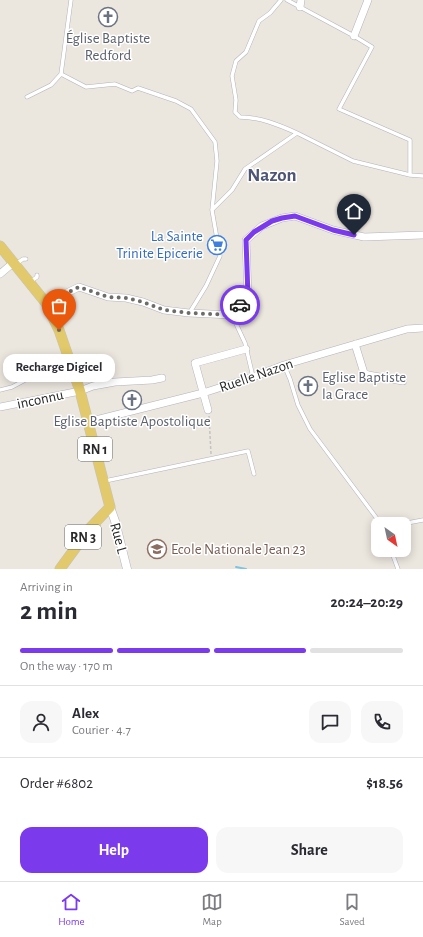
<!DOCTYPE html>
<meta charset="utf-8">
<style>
body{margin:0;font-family:"Alegreya Sans",sans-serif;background:#f7f7f7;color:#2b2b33;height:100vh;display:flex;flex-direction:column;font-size:15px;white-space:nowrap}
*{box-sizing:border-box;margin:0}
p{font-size:13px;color:#7c7c81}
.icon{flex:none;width:22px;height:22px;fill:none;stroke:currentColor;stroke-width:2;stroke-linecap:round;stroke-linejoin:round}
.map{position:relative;height:569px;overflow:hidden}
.panel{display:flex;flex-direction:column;background:#fff;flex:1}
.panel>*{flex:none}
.needle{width:26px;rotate:147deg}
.controls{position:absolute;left:371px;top:517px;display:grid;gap:8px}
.controls a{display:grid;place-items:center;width:40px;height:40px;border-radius:8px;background:#fff;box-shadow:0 2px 10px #0003;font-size:20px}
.pin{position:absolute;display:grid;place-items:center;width:34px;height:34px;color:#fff;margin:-41px -17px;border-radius:50% 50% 50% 0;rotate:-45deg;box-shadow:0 0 4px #0007}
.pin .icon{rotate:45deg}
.courier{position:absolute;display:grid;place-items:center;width:40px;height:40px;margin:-20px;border:3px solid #7c3aed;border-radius:50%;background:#fff;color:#222;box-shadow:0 1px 5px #0007}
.bubble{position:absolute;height:28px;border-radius:12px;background:#fff;box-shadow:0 2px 10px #0003;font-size:13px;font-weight:600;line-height:28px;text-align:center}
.head em{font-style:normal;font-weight:600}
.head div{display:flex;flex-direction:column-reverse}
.head{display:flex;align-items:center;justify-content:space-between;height:68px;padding:0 20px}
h1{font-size:26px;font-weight:600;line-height:30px}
.bar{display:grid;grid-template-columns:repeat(4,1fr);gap:6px 4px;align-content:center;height:48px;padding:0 20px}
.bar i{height:5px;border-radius:3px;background:#e1e1e2}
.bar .active{background:#7c3aed}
.bar p{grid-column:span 4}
.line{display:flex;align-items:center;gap:10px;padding:0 20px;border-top:1px solid #e1e1e2}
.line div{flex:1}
.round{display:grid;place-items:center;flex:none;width:42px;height:42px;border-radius:12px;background:#f7f7f7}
.cta{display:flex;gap:8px;margin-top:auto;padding:8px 20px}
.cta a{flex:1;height:46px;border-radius:12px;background:#7c3aed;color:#fff;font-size:16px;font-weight:600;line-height:46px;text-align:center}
.cta a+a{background:#f7f7f7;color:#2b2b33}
.dock{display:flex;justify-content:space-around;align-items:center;height:56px;border-top:1px solid #e1e1e2;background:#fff;font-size:11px;color:#7c7c81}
.dock a{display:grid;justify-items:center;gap:2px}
.dock .active{color:#7c3aed}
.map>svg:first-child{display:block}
</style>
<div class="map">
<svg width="423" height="569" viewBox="0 0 423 569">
<rect width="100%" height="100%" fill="#ebe6de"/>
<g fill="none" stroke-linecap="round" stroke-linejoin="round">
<!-- stream -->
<path stroke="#7bc5e2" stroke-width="2" d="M236,567L246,569"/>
<defs>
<path id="service" d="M281,0L270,13L259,21L246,52L236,61L232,76L236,100L235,112L240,117C260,117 279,125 297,133
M287,0L354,36L372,47L339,109L410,140V175
M61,74L71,0
M27,97L51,85L61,74L86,87L115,84L132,91L138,88L176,101L191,109L215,142L217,161L212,210L220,256L206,286L190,312
M212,210L232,190L245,169L297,133L353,161L410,175L423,176
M16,264L23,259H26
M30,282L37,277V275
M232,315L245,343L253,377
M284,365L290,379L298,405L310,429L381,524
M0,390L12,387L44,370L68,359
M105,481L248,451L254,474
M402,524L423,520
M391,550L398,569"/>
<path id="minor" d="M300,7L301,0
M354,36L368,0
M0,274L13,263
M46,303L79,287L108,297L126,298L143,302L164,310L189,313L232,315L248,296L246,240L262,226L282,218L295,216L333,230L364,237L423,235
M355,344L364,373L368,375L403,381
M0,407L80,391L93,386L115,382L152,380L162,378
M208,410L195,363L246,349
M88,422L203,393L253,377L284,365L407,329L423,328"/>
<path id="tertiary" d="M110,507L115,521L127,569"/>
<path id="primary" d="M0,246L46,303L59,330L80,391L110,507L90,528L60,569"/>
</defs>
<!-- service casing -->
<use href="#service" stroke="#b1b4bc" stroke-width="4.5"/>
<!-- minor casing -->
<use href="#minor" stroke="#b1b4bc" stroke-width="8"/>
<!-- tertiary casing -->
<use href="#tertiary" stroke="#b1b4bc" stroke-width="9"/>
<!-- primary casing -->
<use href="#primary" stroke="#c3c3c3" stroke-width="11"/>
<!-- path -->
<path stroke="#c3c3c3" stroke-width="1.5" stroke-dasharray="3 2" stroke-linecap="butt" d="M209,416L211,454"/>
<!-- service -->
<use href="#service" stroke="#fff" stroke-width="3.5"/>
<!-- minor -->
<use href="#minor" stroke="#fff" stroke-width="7"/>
<!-- tertiary -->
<use href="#tertiary" stroke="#fff" stroke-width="8"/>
<!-- primary -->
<use href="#primary" stroke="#e2c96b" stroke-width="10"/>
</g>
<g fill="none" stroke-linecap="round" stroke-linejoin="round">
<!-- done -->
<path stroke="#6e6c69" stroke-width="4" stroke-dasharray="0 7.2" d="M59,330L46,303L79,287L108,297L126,298L143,302L164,310L189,313L232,315L240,305"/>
<!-- route -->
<path stroke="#7c3aed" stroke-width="5" d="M240,305L248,296L246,240L254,232L272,221L282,218L295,216L333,230L354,235"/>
</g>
<!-- icons -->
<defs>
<symbol id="church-ring" viewBox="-11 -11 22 22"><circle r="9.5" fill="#fff" stroke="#6b7280" stroke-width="1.5"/><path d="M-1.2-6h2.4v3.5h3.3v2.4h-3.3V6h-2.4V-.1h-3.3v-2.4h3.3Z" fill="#6b7280"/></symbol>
<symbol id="supermarket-ring" viewBox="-11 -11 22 22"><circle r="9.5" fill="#fff" stroke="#3f7fe0" stroke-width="1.5"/><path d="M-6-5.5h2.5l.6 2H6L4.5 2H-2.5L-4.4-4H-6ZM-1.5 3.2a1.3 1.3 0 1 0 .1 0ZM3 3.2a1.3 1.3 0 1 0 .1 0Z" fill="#3f7fe0"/></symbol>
<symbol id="school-ring" viewBox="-11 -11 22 22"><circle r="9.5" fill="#fff" stroke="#8d6e63" stroke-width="1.5"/><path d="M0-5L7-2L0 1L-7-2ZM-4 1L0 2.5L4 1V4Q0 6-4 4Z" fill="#8d6e63"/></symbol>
</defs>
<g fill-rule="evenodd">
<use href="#church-ring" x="97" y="6" width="22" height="22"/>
<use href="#supermarket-ring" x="206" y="234" width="22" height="22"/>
<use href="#church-ring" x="297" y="375" width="22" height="22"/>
<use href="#church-ring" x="121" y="389" width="22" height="22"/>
<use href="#school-ring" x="146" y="538" width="22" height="22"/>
</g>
<g text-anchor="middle" stroke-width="3" stroke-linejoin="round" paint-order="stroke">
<!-- shield labels -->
<g fill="#fff" stroke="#6a6a6a" stroke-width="1">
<rect x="78" y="437" width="34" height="24" rx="3"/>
<rect x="65" y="525" width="36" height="24" rx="3"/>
</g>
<g font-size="14" font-weight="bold" fill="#2a2a2a">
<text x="95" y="454">RN 1</text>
<text x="83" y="542">RN 3</text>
</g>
<!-- worship labels -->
<g font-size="15" fill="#5b616d" stroke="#fff">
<text x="108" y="43">Église Baptiste<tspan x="108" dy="17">Redford</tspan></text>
<text x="322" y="382" text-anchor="start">Eglise Baptiste<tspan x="322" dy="17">la Grace</tspan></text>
<text x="132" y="426">Eglise Baptiste Apostolique</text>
</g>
<!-- shop labels -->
<g font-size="15" fill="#366cbe" stroke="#fff" text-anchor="end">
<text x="203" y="241">La Sainte<tspan x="203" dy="17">Trinite Epicerie</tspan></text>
</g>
<!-- street labels -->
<g font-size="15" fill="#2a2a2a" stroke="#fff">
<text transform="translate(256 375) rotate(-19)" y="5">Ruelle Nazon</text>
<text transform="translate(40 399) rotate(-12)" y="5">inconnu</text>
<text transform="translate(119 538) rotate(75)" y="5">Rue L</text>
</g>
<!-- education labels -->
<g font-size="15" fill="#785e54" stroke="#fff" text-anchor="start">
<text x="171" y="554">Ecole Nationale Jean 23</text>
</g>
<!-- district labels -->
<g font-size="19" font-weight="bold" fill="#4f5576" stroke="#fff">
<text x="272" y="181">Nazon</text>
</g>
</g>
</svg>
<div class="controls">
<a><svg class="needle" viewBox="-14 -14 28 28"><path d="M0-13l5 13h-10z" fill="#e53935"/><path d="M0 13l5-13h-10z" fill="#7c7c81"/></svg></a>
</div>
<div class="pin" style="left:59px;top:330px;background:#ea580c"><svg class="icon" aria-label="bag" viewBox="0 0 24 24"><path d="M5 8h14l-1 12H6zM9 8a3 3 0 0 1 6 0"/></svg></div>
<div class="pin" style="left:354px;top:235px;background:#1f2937"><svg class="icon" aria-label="home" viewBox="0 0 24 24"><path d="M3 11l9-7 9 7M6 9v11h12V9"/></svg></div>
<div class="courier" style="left:240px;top:305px"><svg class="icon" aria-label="car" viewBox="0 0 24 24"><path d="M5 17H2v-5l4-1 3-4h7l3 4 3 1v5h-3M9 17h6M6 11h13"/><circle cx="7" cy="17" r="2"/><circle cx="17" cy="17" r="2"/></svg></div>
<div class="bubble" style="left:3px;top:354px;width:112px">Recharge Digicel</div>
</div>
<section class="panel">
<div class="head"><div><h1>2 min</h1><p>Arriving in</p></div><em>20:24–20:29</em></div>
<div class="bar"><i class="active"></i><i class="active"></i><i class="active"></i><i></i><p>On the way · 170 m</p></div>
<div class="line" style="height:72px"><a class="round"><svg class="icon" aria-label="person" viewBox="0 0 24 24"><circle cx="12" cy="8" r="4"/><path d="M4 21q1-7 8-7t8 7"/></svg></a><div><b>Alex</b><p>Courier · 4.7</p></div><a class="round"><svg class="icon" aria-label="chat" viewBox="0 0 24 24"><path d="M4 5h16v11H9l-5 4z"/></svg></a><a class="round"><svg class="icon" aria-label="phone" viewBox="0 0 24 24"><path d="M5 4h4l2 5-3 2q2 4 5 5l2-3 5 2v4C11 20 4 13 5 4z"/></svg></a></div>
<div class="line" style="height:52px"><div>Order #6802</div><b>$18.56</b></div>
<div class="cta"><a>Help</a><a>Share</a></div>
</section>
<nav class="dock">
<a class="active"><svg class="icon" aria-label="home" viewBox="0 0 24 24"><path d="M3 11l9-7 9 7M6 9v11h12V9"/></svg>Home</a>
<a><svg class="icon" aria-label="map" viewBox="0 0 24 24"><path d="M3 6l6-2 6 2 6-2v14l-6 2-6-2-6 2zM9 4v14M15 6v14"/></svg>Map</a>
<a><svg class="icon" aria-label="saved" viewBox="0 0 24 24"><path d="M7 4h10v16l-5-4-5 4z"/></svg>Saved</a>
</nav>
